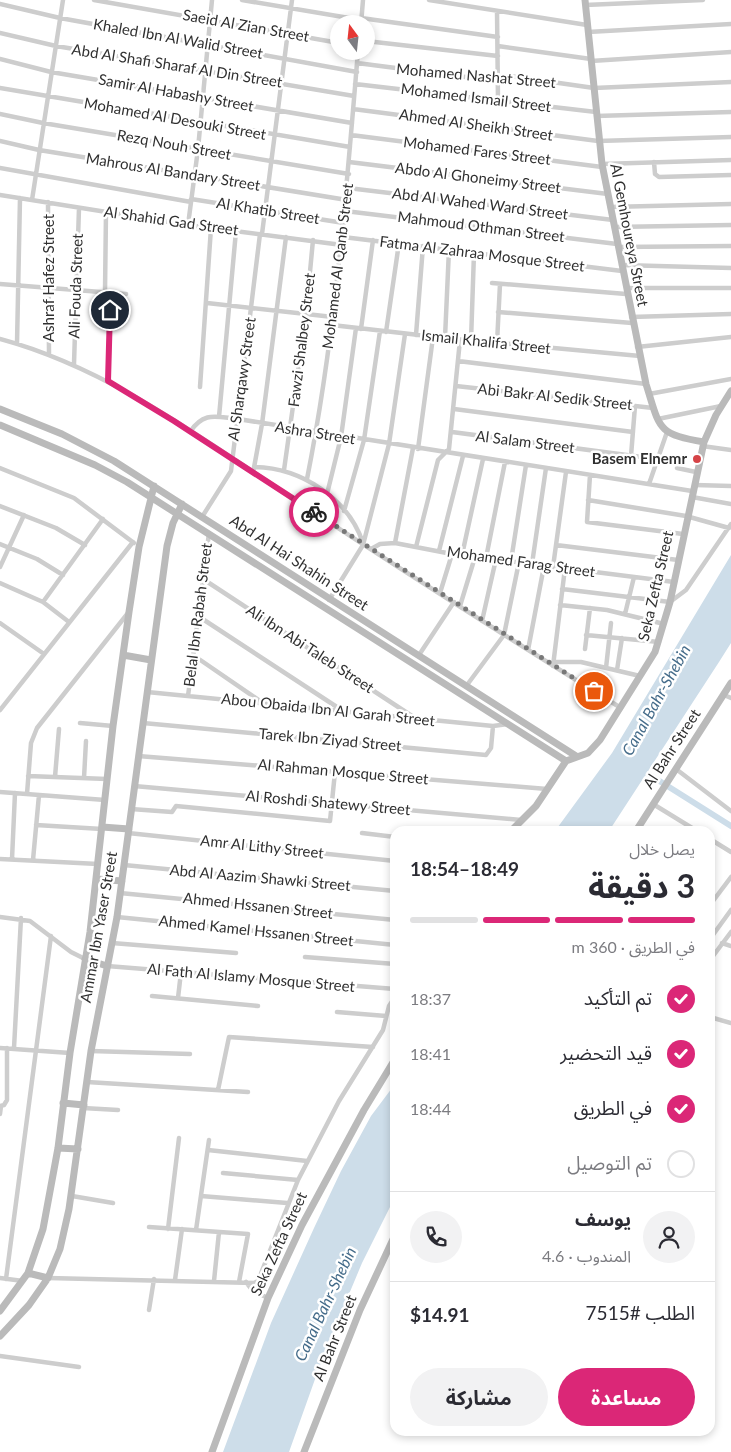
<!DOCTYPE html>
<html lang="ar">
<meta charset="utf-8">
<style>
body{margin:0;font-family:Lato,"Noto Sans Arabic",sans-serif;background:#f2f2f3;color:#2b2b33;direction:rtl;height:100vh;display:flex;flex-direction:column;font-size:19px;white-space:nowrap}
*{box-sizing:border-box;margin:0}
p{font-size:16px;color:#7c7c81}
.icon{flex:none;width:28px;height:28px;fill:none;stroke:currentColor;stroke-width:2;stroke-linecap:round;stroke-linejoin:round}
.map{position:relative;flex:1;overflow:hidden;direction:ltr}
.drawer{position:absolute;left:390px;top:826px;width:325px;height:610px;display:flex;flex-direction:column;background:#fff;border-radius:15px;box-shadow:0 2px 8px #0003;direction:rtl}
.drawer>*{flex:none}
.needle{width:32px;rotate:345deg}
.fabs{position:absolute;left:330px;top:15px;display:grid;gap:10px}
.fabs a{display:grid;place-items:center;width:45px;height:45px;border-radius:50%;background:#fff;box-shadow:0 2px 8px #0003;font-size:25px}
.pin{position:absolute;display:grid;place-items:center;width:42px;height:42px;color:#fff;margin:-21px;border:2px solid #fff;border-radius:50%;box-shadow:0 1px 5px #0007}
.courier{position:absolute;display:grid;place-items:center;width:50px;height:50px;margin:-25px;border:4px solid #db2777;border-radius:50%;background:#fff;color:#222;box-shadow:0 1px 6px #0007}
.head em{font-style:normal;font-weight:700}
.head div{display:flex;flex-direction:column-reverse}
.head{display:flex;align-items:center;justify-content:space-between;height:85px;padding:0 20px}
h1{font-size:32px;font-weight:700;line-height:38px}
.bar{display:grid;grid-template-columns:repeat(4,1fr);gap:8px 5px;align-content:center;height:60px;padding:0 20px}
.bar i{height:6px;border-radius:4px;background:#e1e1e2}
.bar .current{background:#db2777}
.bar p{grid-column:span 4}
.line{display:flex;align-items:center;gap:12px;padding:0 20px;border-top:1px solid #e1e1e2}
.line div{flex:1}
.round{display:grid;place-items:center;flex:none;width:52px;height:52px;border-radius:26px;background:#f2f2f3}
ol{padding:0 20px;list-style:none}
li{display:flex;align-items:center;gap:15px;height:55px}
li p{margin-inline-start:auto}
li .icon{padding:5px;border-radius:50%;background:#db2777;color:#fff;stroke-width:4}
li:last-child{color:#7c7c81}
li i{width:28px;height:28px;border:2px solid #e1e1e2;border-radius:50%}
.cta{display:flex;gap:10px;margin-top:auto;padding:10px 20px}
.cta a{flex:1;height:58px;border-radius:30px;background:#db2777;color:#fff;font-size:20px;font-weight:700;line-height:58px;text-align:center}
.cta a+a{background:#f2f2f3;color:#2b2b33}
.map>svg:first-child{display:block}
</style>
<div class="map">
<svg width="731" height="1452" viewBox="0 0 731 1452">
<rect width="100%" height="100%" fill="#fff"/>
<!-- water -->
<path fill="#cddde9" d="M731,555V643L719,662L609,831H555L612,753Z
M395,1084V1197L362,1263L324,1354L289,1452H223L271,1323L314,1228L341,1171L371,1116Z"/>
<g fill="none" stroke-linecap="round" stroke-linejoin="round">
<!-- canal -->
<path stroke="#cddde9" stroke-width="6" d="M642,770L731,826"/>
<!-- street -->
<path stroke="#cdcdcd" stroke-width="4.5" d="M94,0L339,43
M242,0L361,20
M429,0L587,25
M0,4L60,18L357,72
M585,5L703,0
M497,11L498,101
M361,18L498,37
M361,24L363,0
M588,32L731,24
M0,33L56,46L354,96
M366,41L498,56
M498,46L591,59
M0,59L51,72L352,123
M591,61L731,52
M357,63L489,80L510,76L594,88L731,82
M355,84L596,112
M0,88L350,147
M353,109L598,141L731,137
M0,114L43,123L349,174
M596,116L731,112
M351,135L602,167
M0,141L39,150L347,200
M349,162L608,194
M654,162L655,174L659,177L731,175
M602,164L731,160
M0,168L191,202
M348,188L613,220
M0,195L188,225L342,245
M191,199L344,223
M32,200L63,0
M48,202L49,354
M610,207L731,204
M345,211L617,244
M188,225L198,149L212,0
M614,227L731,225
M262,234L292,0
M343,237L622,271
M618,247L731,246
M621,265L731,268
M492,283L626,294
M0,284L126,294
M627,288H731
M105,292L106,212
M207,303L333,317
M498,312L632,323
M631,317L731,314
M332,325L445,338L640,356
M361,329L373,240
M386,332L399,243
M416,335L423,246
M445,338L449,249
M0,339C111,369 205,441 300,503C406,573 513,641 621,708
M471,341L474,253
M497,343L500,284
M17,344L20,198
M637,347L731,337
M458,361L646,384
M74,364L79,208
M108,381L111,293
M456,386L653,408
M200,387L211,228
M649,394L731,379
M454,409L633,432
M219,417L236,231
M658,419L721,406
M190,432C204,411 216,417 238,419L692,491
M452,432L657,459
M702,446L731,450
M418,449L433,337
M631,456L635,406
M658,457L675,460
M255,467C301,468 348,498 363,543
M0,468L74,498L134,543
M677,468L696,472
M284,470L306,314L313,240
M253,473L262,424L286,237
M590,475L587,522L683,534
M307,479C335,338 346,195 358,51
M649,484L667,432
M695,485L731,486
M327,494L341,437L356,328
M692,497L731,504
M588,500L686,516L729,528
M0,506L56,528L85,545
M344,511L364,440L380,331
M202,517L231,471L260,234
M395,543L413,448
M0,544L37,559L63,575
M556,545L678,560
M416,547L438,460L449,449L460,340
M371,549L380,544L395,543L452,554L674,582
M439,551L463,456
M462,555L483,459
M486,558L505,462
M511,561L526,465
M532,564L546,468
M0,567L24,515
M553,567L566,472
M203,579L415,718
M0,583L43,602L69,622
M562,589L670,602L686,590L731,524
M440,593L452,554
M329,600L363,545L389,444L405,334
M43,602L103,519
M560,605L607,610L664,624
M460,606L475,557
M625,614L634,577
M198,616L343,711
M482,621L496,559
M0,623L44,654
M586,635L659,642
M585,649L590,608
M528,650L544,566
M193,655L263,703
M419,655L454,602
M553,662H581L640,676
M553,666L565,568
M606,668L611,623
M617,670L622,638
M467,685L504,635L519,562
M147,692L493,726L508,724
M724,695L731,698
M188,696L209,533
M0,710L133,542
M80,723L113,726
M143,723L486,755L491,748L493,726
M138,756L547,789
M676,769L731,811
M28,776L107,779
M55,777L59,729
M84,778L86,741
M134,786L521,820
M0,792L105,800
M27,794L31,743L37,728L128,613
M653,804L697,831
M131,809L172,812L176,806L330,821L335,772
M36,825L102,829
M128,833L395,861
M362,833L395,837
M710,839L731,852
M0,859L98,864
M12,859L15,793
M33,860L39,795
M124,865L395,891
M120,893L395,920
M713,901L731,877
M0,917L30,921L71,952L85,959
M117,917L395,945
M710,939L731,910
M112,943L236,953
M722,943L731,946
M305,957L395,964
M710,960L731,932
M107,966L395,989
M152,996L258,1006
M178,998L181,972
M337,1012L386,1016
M710,1017L731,1023
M0,1048L70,1053
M14,1048L21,918
M91,1051L190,1054
M87,1082L248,1092
M218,1090L229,1037L373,1047
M0,1106L4,1105L7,1100V1048
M83,1108L118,1110
M0,1114L1,1106
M208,1150L307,1161
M223,1173L298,1180
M72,1196L113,1203
M201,1196L287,1203
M149,1227L248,1234L239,1282
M168,1229L179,1138
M196,1230L209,1140
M0,1278L23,1281
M48,1278L254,1283L258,1281L298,1180L339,1101L383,1030L389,1006L395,997
M6,1279L51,936
M175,1280L182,1229
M214,1281L219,1232
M246,1282L253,1291L268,1298
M149,1310L154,1279
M0,1356L79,1367"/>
<!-- secondary -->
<path stroke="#bababa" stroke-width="7" d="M585,0L602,164L646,384C660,428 656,434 704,442
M0,409L62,434L114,461L576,756
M0,425L95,465L127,482L566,761
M123,655L151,660
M102,827L129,829
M511,831L536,806L566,761L588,753L600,740L655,652L670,602L704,442L716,415L731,391
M636,831L731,683
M97,879L122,881
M85,959L107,966
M63,1103L84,1105
M58,1148L78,1149
M28,1273L48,1278
M0,1311L28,1273L43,1229L58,1148L70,1053L90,932L113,726L129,612L139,547L154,486
M0,1336L29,1305L48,1278L60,1249L69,1209L91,1051L117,917L167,546L173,523L182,504
M212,1452L268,1298L302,1225L364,1110L395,1059
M304,1452L360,1310L395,1235"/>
</g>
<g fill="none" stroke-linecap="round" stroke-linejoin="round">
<!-- done -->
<path stroke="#787878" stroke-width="5" stroke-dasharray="0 9" d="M314,512L594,691"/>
<!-- route -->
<path stroke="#db2777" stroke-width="6" d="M110,310L108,381L174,421L314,512"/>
</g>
<!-- markers -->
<circle fill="#d54347" stroke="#fff" stroke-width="2" cx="697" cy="459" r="5"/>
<g text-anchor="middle" stroke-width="5" stroke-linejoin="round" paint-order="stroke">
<!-- street labels -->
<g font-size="15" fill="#303030" stroke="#fff">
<text transform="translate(246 26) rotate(10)" y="5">Saeid Al Zian Street</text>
<text transform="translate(178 39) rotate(10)" y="5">Khaled Ibn Al Walid Street</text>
<text transform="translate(177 66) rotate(9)" y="5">Abd Al Shafi Sharaf Al Din Street</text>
<text transform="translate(476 76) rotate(5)" y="5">Mohamed Nashat Street</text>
<text transform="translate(176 93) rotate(10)" y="5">Samir Al Habashy Street</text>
<text transform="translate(476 98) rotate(7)" y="5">Mohamed Ismail Street</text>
<text transform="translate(175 119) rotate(10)" y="5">Mohamed Al Desouki Street</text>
<text transform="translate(476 125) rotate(8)" y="5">Ahmed Al Sheikh Street</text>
<text transform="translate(174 145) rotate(10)" y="5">Rezq Nouh Street</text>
<text transform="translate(477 151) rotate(7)" y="5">Mohamed Fares Street</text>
<text transform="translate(173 172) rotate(9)" y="5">Mahrous Al Bandary Street</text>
<text transform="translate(478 178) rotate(7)" y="5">Abdo Al Ghoneimy Street</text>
<text transform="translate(480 204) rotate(7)" y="5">Abd Al Wahed Ward Street</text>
<text transform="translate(268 211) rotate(9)" y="5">Al Khatib Street</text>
<text transform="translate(171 221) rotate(8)" y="5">Al Shahid Gad Street</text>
<text transform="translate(481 227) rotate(7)" y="5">Mahmoud Othman Street</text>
<text transform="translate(629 235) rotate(79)" y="5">Al Gemhoureya Street</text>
<text transform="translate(482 254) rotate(7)" y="5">Fatma Al Zahraa Mosque Street</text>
<text transform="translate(338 266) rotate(-83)" y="5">Mohamed Al Qanb Street</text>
<text transform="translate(49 278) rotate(-90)" y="5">Ashraf Hafez Street</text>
<text transform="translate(76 286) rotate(-88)" y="5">Ali Fouda Street</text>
<text transform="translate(302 340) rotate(-83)" y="5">Fawzi Shalbey Street</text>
<text transform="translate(486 342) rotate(6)" y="5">Ismail Khalifa Street</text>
<text transform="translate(242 379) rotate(-82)" y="5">Al Sharqawy Street</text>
<text transform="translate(555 397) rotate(6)" y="5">Abi Bakr Al Sedik Street</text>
<text transform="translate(315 433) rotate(9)" y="5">Ashra Street</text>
<text transform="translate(525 442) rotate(7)" y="5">Al Salam Street</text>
<text transform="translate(521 562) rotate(8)" y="5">Mohamed Farag Street</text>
<text transform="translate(299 563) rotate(33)" y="5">Abd Al Hai Shahin Street</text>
<text transform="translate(656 586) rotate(-77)" y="5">Seka Zefta Street</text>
<text transform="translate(198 615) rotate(-83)" y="5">Belal Ibn Rabah Street</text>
<text transform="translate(310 649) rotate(33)" y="5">Ali Ibn Abi Taleb Street</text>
<text transform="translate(328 710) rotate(6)" y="5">Abou Obaida Ibn Al Garah Street</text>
<text transform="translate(330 740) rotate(5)" y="5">Tarek Ibn Ziyad Street</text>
<text transform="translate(672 749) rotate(-57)" y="5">Al Bahr Street</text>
<text transform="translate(343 772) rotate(5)" y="5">Al Rahman Mosque Street</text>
<text transform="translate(328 803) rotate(5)" y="5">Al Roshdi Shatewy Street</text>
<text transform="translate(262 847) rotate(6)" y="5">Amr Al Lithy Street</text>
<text transform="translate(260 878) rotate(5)" y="5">Abd Al Aazim Shawki Street</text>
<text transform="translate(258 906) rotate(6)" y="5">Ahmed Hssanen Street</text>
<text transform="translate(99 927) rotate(-80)" y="5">Ammar Ibn Yaser Street</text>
<text transform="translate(256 931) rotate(6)" y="5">Ahmed Kamel Hssanen Street</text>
<text transform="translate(251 978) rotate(5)" y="5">Al Fath Al Islamy Mosque Street</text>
<text transform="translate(279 1244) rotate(-65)" y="5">Seka Zefta Street</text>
<text transform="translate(335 1338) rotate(-68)" y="5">Al Bahr Street</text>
</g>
<!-- poi labels -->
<g font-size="15" font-weight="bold" fill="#303030" stroke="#fff" text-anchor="end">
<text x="687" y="464">Basem Elnemr</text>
</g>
<!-- water labels -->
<g font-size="16" font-style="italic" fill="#456c8a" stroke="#fff">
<text transform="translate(656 700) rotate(-61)" y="6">Canal Bahr-Shebin</text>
<text transform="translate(325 1304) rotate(-65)" y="6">Canal Bahr-Shebin</text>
</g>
</g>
</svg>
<div class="fabs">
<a><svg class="needle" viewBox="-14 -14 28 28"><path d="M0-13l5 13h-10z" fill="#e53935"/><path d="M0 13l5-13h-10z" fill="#7c7c81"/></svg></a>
</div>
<div class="pin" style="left:594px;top:691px;background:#ea580c"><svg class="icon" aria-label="bag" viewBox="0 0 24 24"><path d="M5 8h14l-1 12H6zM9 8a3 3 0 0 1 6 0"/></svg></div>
<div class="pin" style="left:110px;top:310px;background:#1f2937"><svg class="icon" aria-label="home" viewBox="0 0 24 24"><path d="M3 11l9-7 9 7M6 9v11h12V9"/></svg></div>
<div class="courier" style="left:314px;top:512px"><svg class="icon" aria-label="bike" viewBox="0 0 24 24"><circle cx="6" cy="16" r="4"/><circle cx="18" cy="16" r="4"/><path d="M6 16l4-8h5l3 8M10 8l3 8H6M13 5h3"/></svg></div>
<section class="drawer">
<div class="head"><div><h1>3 دقيقة</h1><p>يصل خلال</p></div><em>18:49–18:54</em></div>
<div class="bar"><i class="current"></i><i class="current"></i><i class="current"></i><i></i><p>في الطريق · 360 m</p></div>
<ol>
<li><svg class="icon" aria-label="check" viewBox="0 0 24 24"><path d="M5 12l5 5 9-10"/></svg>تم التأكيد<p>18:37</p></li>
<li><svg class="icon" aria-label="check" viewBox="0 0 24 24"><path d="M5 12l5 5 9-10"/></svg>قيد التحضير<p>18:41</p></li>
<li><svg class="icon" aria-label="check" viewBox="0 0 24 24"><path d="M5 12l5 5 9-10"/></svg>في الطريق<p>18:44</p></li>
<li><i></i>تم التوصيل</li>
</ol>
<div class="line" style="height:90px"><a class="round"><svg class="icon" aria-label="person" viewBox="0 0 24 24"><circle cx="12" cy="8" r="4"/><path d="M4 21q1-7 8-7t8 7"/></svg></a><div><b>يوسف</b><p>المندوب · 4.6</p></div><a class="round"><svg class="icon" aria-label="phone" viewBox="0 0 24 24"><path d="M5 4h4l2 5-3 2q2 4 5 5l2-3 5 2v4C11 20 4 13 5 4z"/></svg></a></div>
<div class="line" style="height:65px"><div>الطلب #7515</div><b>$14.91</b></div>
<div class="cta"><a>مساعدة</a><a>مشاركة</a></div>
</section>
</div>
